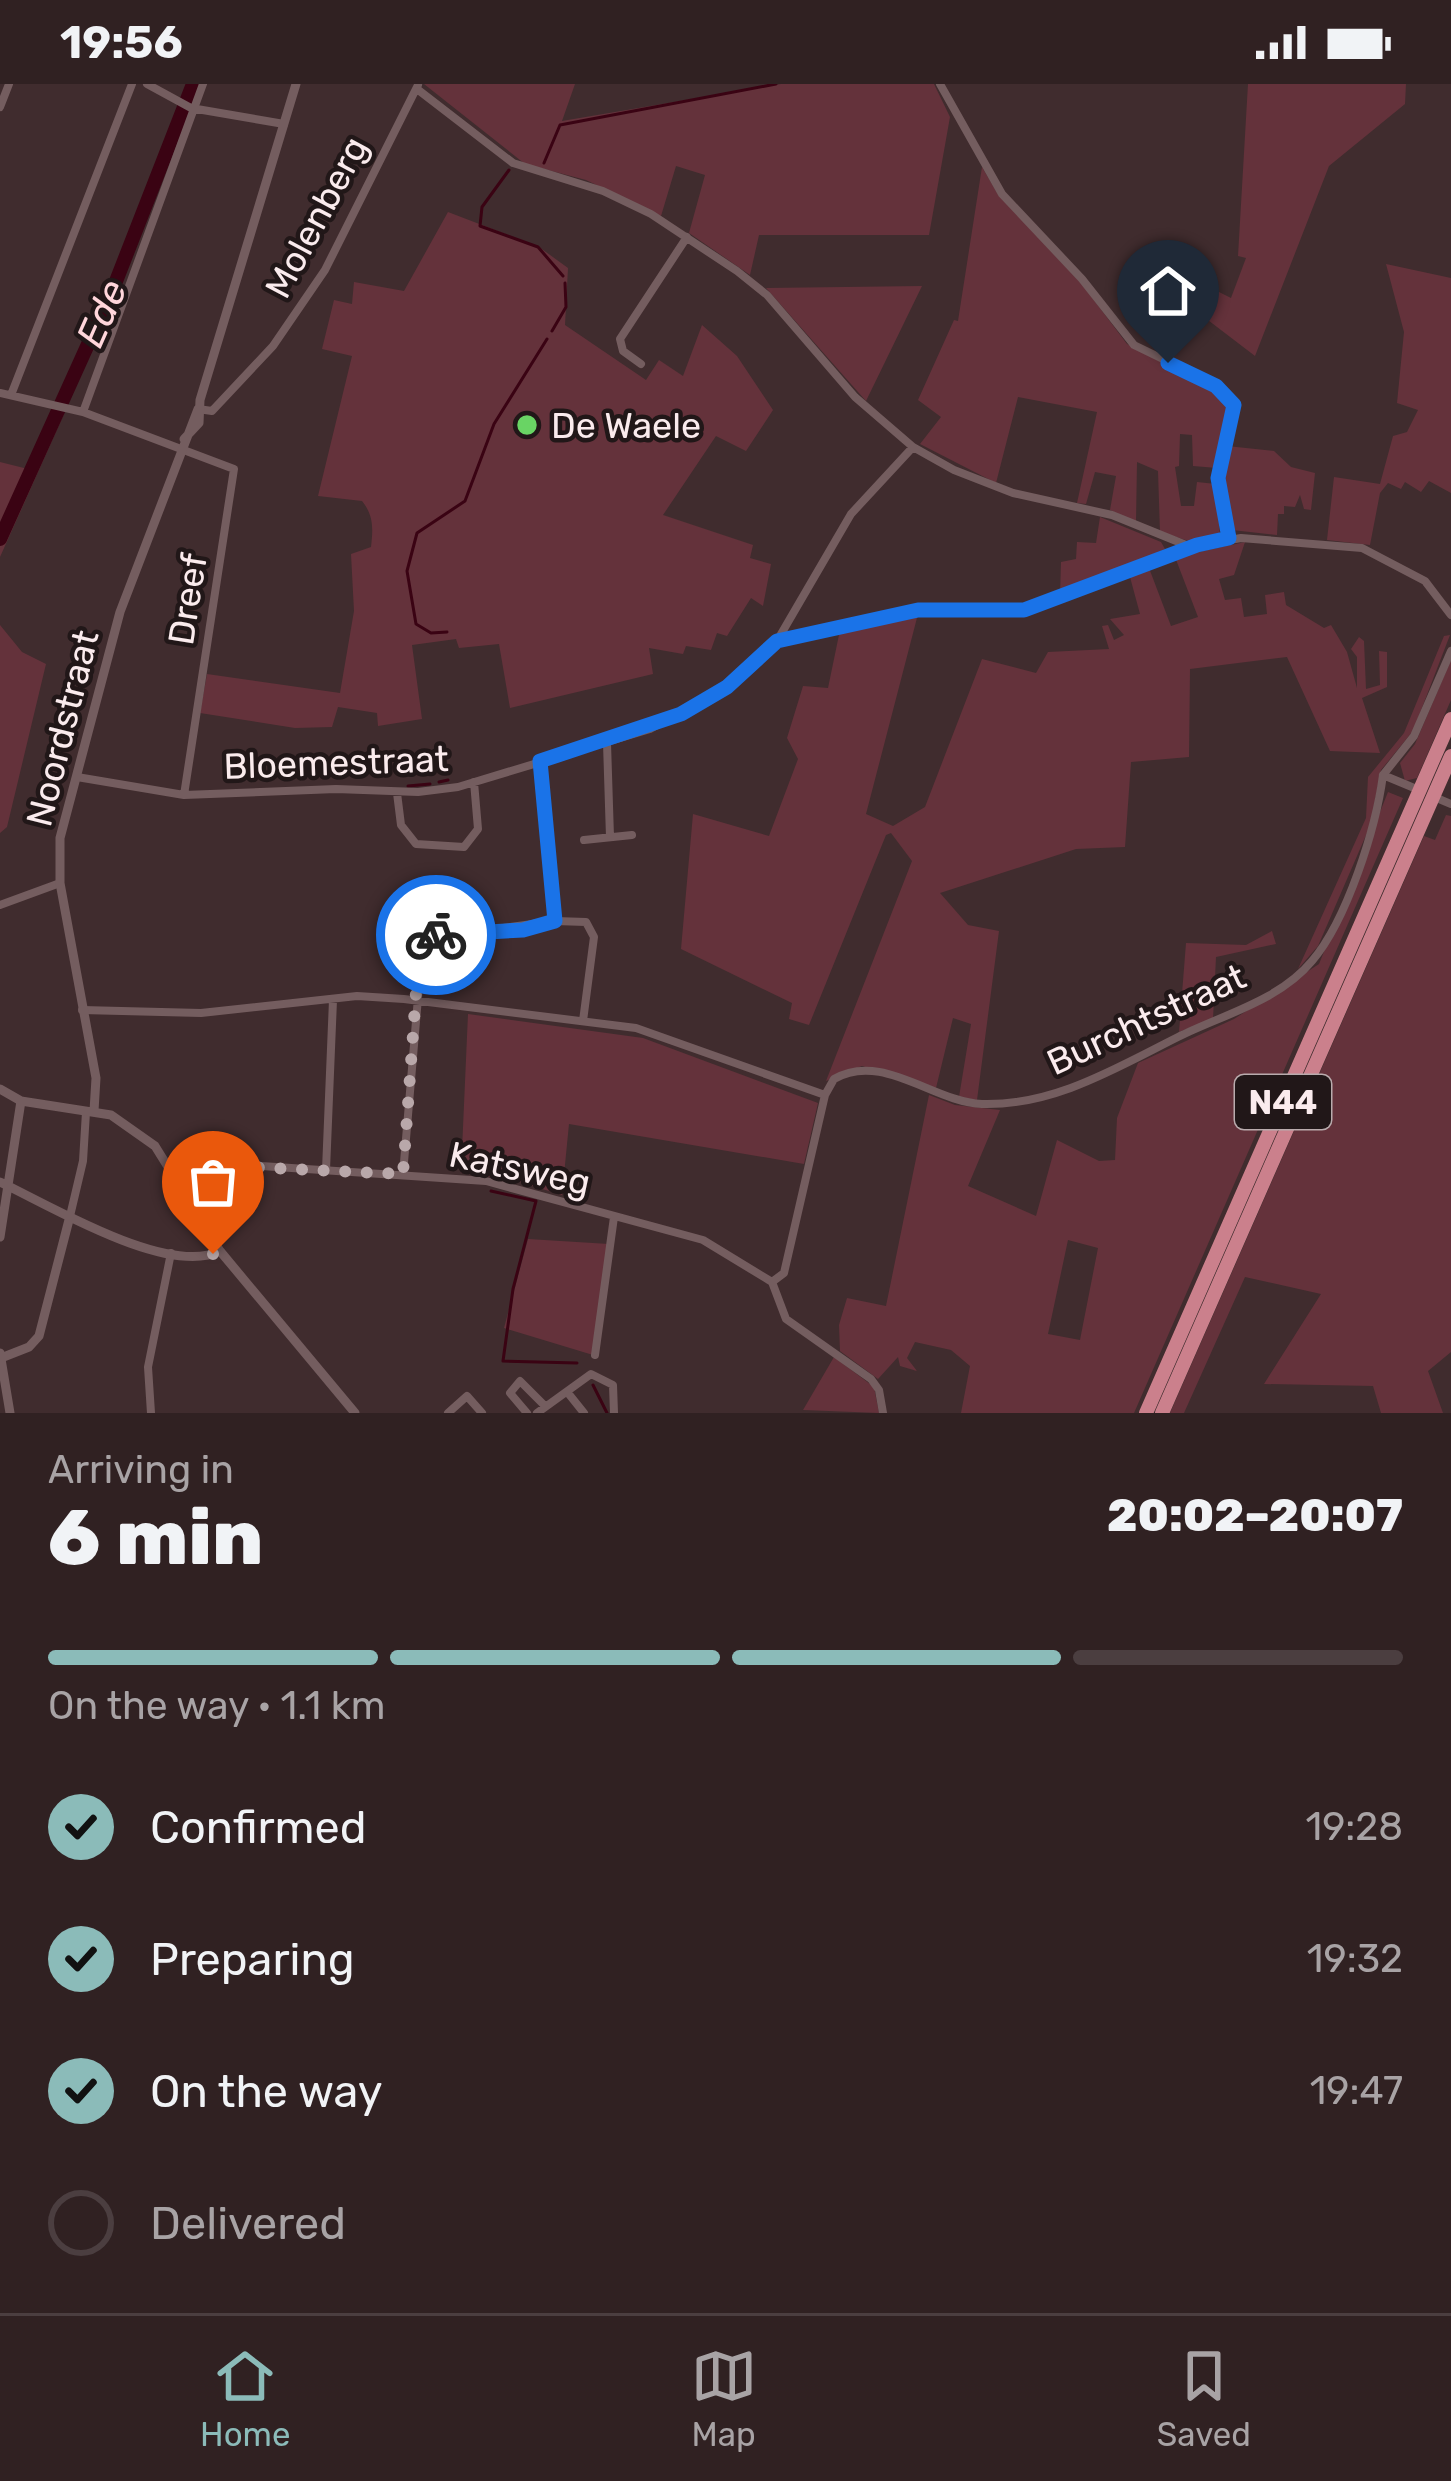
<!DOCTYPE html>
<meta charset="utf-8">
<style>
body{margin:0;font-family:Rubik,sans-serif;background:#3c2e2f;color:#f1f3f6;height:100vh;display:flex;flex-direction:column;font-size:45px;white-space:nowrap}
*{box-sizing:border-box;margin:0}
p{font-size:39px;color:#a8a3a5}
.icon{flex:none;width:66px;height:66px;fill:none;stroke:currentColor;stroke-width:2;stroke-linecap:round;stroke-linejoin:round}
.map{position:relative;height:1329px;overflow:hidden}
.sheet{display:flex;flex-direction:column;background:#302122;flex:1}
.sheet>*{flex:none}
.pin{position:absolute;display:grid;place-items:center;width:102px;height:102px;color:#fff;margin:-123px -51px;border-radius:50% 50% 50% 0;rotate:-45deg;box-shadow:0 0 12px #0007}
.pin .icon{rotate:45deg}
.courier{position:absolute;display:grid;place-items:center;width:120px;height:120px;margin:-60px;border:9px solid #1a73e8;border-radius:50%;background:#fff;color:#222;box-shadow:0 3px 15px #0007}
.overview em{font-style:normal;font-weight:800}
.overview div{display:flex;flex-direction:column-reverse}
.overview{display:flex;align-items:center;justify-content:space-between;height:204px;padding:0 48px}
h1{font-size:78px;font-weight:800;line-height:90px}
.bar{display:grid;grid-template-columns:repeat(4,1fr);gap:18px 12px;align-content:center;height:144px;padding:0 48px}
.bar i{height:15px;border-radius:9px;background:#4b3e40}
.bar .on{background:#8bbbb9}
.bar p{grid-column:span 4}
ol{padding:0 48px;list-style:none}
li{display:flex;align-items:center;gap:36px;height:132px}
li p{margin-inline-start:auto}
li .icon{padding:12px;border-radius:50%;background:#8bbbb9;color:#111;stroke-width:4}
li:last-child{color:#a8a3a5}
li i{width:66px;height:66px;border:6px solid #4b3e40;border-radius:50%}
.status{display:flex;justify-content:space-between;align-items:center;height:84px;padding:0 60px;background:#302122;direction:ltr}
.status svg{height:33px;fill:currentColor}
.dock{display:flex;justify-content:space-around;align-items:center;height:168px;border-top:3px solid #4b3e40;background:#302122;font-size:33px;color:#a8a3a5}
.dock a{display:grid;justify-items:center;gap:6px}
.dock .on{color:#8bbbb9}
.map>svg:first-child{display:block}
</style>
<div class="status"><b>19:56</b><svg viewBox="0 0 49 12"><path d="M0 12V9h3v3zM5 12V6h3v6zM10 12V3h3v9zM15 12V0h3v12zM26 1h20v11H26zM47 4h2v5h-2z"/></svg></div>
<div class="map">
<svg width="1451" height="1329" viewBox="0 0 1451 1329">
<rect width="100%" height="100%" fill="#402c2e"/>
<!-- green -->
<path fill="#64323b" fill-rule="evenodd" d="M424,0H575L562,37L781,0H934L950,33L929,151H759L750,191L689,149L705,91L676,82L661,132L586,96L525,80Z
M1248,0H1406L1405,20L1329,82L1255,272L1200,230L1217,207L1231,214L1246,174L1238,172Z
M982,83L999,112L1081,199L1127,260L1217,307L1229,319L1217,384L1193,382L1192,351L1180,350L1179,382L1175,383L1181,422H1194L1197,398L1216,400L1220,452L1192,458L1160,448L1158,387L1137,378L1136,438L1110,426L1116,392L1095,388L1086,420L1077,419L1097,328L1018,313L996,399L920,360L941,333L918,316L954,236L958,237Z
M448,128L539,163L568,184L565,241L646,296L659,276L683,292L702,241L737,272L773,326L746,367L716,352L663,431L753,461L750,474L771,480L763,522L751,514L727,552L717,549L711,566L686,562L683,570L649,564L653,590L510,624L499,560L459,564L456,555L412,561L422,635L378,642L377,629L338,623L332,643L295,644L200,629L207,590L340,609L354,527L351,470L371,463C373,445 374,432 362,417L318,412L352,272L322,265L334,216L352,220L354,198L404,207Z
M1386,180L1451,194V409L1429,397L1421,408L1405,398L1401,405L1388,399L1380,409L1370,461L1327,456L1334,393L1380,400L1393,352L1407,348L1418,326L1397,319L1404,248Z
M922,202L866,317L766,204Z
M57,328L64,330L0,473V378L28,385Z
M1227,362L1274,367L1291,383L1315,389L1311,426L1304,425L1300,411L1295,423L1284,422V430H1278L1277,451L1232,446L1223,402Z
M1100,433L1161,458L1165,465L1060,512L1061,478L1076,475L1077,458L1096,459Z
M1245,458L1234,491L1219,495L1225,516L1241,514L1244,533L1267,530L1265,511L1284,508L1286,521L1324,544L1331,541L1347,568L1357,604V573L1351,565L1359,553L1364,557L1366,605L1380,601L1379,567L1387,568V603L1362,614L1380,669L1330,667L1287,573L1190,585L1189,673L1131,678L1125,763L1076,765L940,809L968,841L999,847L977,1016L959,1013L971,940L953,934L936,1004L862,982L826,997L912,777L891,749L886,751L809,941L789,935L792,919L681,865L693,730L769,752L798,675L787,654L803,602L828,604L840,546L918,530L866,730L893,742L925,723L982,575L1036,589L1048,568L1109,565L1102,542L1108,541L1114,556L1124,551L1110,535L1140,530L1130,493L1149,484L1171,542L1198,533L1175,473Z
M0,541L22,568L46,580L7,743L0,749Z
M1450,551L1413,647L1381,686L1370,742L1318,862L1298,885L1366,734L1368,693L1404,649L1444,552Z
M1451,576V616L1417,694L1405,697L1400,679L1415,660Z
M1388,708L1403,714L1134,1329H961L970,1282L951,1266L915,1258L907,1274L917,1287L900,1282L898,1273L878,1295L840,1267L839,1241L847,1214L886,1222L929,1011L955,1021L1000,1026L968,1102L1036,1132L1057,1056L1099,1077L1115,1076L1117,1034L1138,979L1234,935L1319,880ZM1068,1156L1098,1164L1080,1256L1048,1250Z
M1446,731L1451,732V1268L1428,1287L1443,1329H1381L1373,1302L1264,1300L1321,1210L1245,1193L1184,1329H1170L1424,752L1435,756Z
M1272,847L1276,860L1216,873L1213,935L1179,948L1186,859L1246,861Z
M468,930L643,954L818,1019L804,1080L569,1040L562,1111L513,1096L461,1089Z
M528,1155L609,1160L593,1271L504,1244Z
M834,1273L874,1303L879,1329L803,1326Z"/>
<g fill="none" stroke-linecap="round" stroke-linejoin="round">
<!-- stream -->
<path stroke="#3a0313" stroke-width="3" d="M544,79L560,41L776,0
M509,86L482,123L480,142L538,163L563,192
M552,247L566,223L565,199
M447,548L431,549L416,540L407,487L417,449L465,417L494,340L547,255
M439,698L448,696
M408,702L430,700
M491,1107L536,1117L513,1205L503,1277L577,1279
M593,1301L607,1329"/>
<!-- river -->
<path stroke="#3a0313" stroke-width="14" d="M0,455L113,205L193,0"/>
<!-- minor -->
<path stroke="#745d5f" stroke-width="8" d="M147,0L191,24L284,40
M940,0L1002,110L1082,195L1134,261L1204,295L1232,316L1218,395L1229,454
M417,5L513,79L603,107L651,130L737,187L767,211L855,313L913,363L954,386L1013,409L1112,431L1191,463L1241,454L1362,464L1425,497L1451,531
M0,23L9,0
M641,280L623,267L620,255L687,153
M0,309L83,328L234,385L184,711
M11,311L132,0
M198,325L212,327L273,262L325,186L418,1
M83,328L203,0
M777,557L918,526L1024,527L1190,464
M607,659L610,753
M540,678L555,837
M1383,691L1414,652L1451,567
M77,693L184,711L336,705L418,708L458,703L650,645L727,603L777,557L851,430L913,363
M397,709L401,741L416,760L464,763L478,745L474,698
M1432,712L1451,720
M584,756L632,751
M0,821L60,799
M82,926L201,929L357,912L404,915L636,944L825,1011
M171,1084L187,1077L486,1097L703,1156L772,1198
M326,1086L333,916
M403,1090L423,855L555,837L586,838L594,853L583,937
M70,1132L83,1077L86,1028
M772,1198L784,1189L825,1011L834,995C882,967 933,1018 982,1020C1054,1022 1116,984 1178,953C1222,931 1279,917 1312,877C1347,836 1376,744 1383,691L1419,706
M772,1198L786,1235L871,1295L879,1306L883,1329
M595,1271L614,1133
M568,1309L584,1329
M151,1329L148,1283L171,1169
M448,1329L467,1312L482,1329
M527,1329L510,1309L520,1297L545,1322
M537,1329L591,1290L613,1301L614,1329"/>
<!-- tertiary -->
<path stroke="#745d5f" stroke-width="9" d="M184,355L199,339L200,316L296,0
M0,1005L21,1017L111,1031L155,1062L220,1167L355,1329
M94,1027L96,994L60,799V754L120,528L198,325
M0,1098C49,1121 168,1193 220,1167
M0,1153L21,1017
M0,1269L10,1329
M1,1274L29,1263L39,1252L70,1132"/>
<!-- trunk -->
<path stroke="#cb808c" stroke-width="14" d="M1146,1329L1451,635
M1162,1329L1451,672"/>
</g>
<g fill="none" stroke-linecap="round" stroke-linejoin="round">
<!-- done -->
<path stroke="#b9a8aa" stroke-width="12" stroke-dasharray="0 21.6" d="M213,1170L220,1167L170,1084L178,1080L403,1090L419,866L423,855L436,851"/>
<!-- route -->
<path stroke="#1a73e8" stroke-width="15" d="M436,851L523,846L555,837L540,677L681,630L727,603L777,557L918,526H1024L1197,461L1229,454L1218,394L1234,321L1216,302L1168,279"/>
</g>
<!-- markers -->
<circle fill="#69d464" stroke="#211718" stroke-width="4.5" cx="527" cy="341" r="12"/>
<g text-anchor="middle" stroke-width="9" stroke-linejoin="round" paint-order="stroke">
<!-- shield labels -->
<rect fill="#211718" stroke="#b9abad" stroke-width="3" x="1235" y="991" width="96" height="54" rx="9"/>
<g font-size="33" font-weight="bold" fill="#faebed">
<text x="1283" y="1030">N44</text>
</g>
<!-- street labels -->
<g font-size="36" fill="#faebed" stroke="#211718">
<text transform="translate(316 133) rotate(-62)" y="13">Molenberg</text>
<text transform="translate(187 515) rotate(-81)" y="13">Dreef</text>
<text transform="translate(62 644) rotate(-76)" y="13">Noordstraat</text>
<text transform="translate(336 678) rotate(-2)" y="13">Bloemestraat</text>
<text transform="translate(1146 935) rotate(-25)" y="13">Burchtstraat</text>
<text transform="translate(520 1084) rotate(12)" y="13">Katsweg</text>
</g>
<!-- poi labels -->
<g font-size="36" fill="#faebed" stroke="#211718" text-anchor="start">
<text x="551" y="354">De Waele</text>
</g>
<!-- water labels -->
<g font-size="39" font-style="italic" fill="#ffd6db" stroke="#211718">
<text transform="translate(101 229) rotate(-66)" y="14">Ede</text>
</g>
</g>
</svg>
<div class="pin" style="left:213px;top:1170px;background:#ea580c"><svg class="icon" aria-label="bag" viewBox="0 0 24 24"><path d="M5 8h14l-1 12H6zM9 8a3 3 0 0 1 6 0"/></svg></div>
<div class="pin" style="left:1168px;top:279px;background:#1f2937"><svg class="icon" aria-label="home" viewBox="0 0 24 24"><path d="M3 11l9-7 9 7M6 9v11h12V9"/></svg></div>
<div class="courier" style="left:436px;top:851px"><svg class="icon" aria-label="bike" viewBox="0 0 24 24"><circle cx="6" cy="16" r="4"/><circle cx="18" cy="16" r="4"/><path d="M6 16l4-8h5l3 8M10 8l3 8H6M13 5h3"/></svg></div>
</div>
<section class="sheet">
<div class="overview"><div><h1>6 min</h1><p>Arriving in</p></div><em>20:02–20:07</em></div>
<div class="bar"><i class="on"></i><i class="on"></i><i class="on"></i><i></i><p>On the way · 1.1 km</p></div>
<ol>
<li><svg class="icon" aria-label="check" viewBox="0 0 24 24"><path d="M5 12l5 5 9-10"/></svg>Confirmed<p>19:28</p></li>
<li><svg class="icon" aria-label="check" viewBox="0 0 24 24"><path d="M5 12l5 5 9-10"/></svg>Preparing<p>19:32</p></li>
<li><svg class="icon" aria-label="check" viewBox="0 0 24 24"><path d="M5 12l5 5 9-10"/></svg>On the way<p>19:47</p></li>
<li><i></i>Delivered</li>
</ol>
</section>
<nav class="dock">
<a class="on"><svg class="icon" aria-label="home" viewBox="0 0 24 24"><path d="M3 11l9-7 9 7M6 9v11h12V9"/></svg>Home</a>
<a><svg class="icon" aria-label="map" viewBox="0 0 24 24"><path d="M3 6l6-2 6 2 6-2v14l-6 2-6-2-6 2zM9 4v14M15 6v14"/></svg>Map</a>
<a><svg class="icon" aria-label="saved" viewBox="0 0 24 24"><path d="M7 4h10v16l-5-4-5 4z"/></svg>Saved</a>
</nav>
